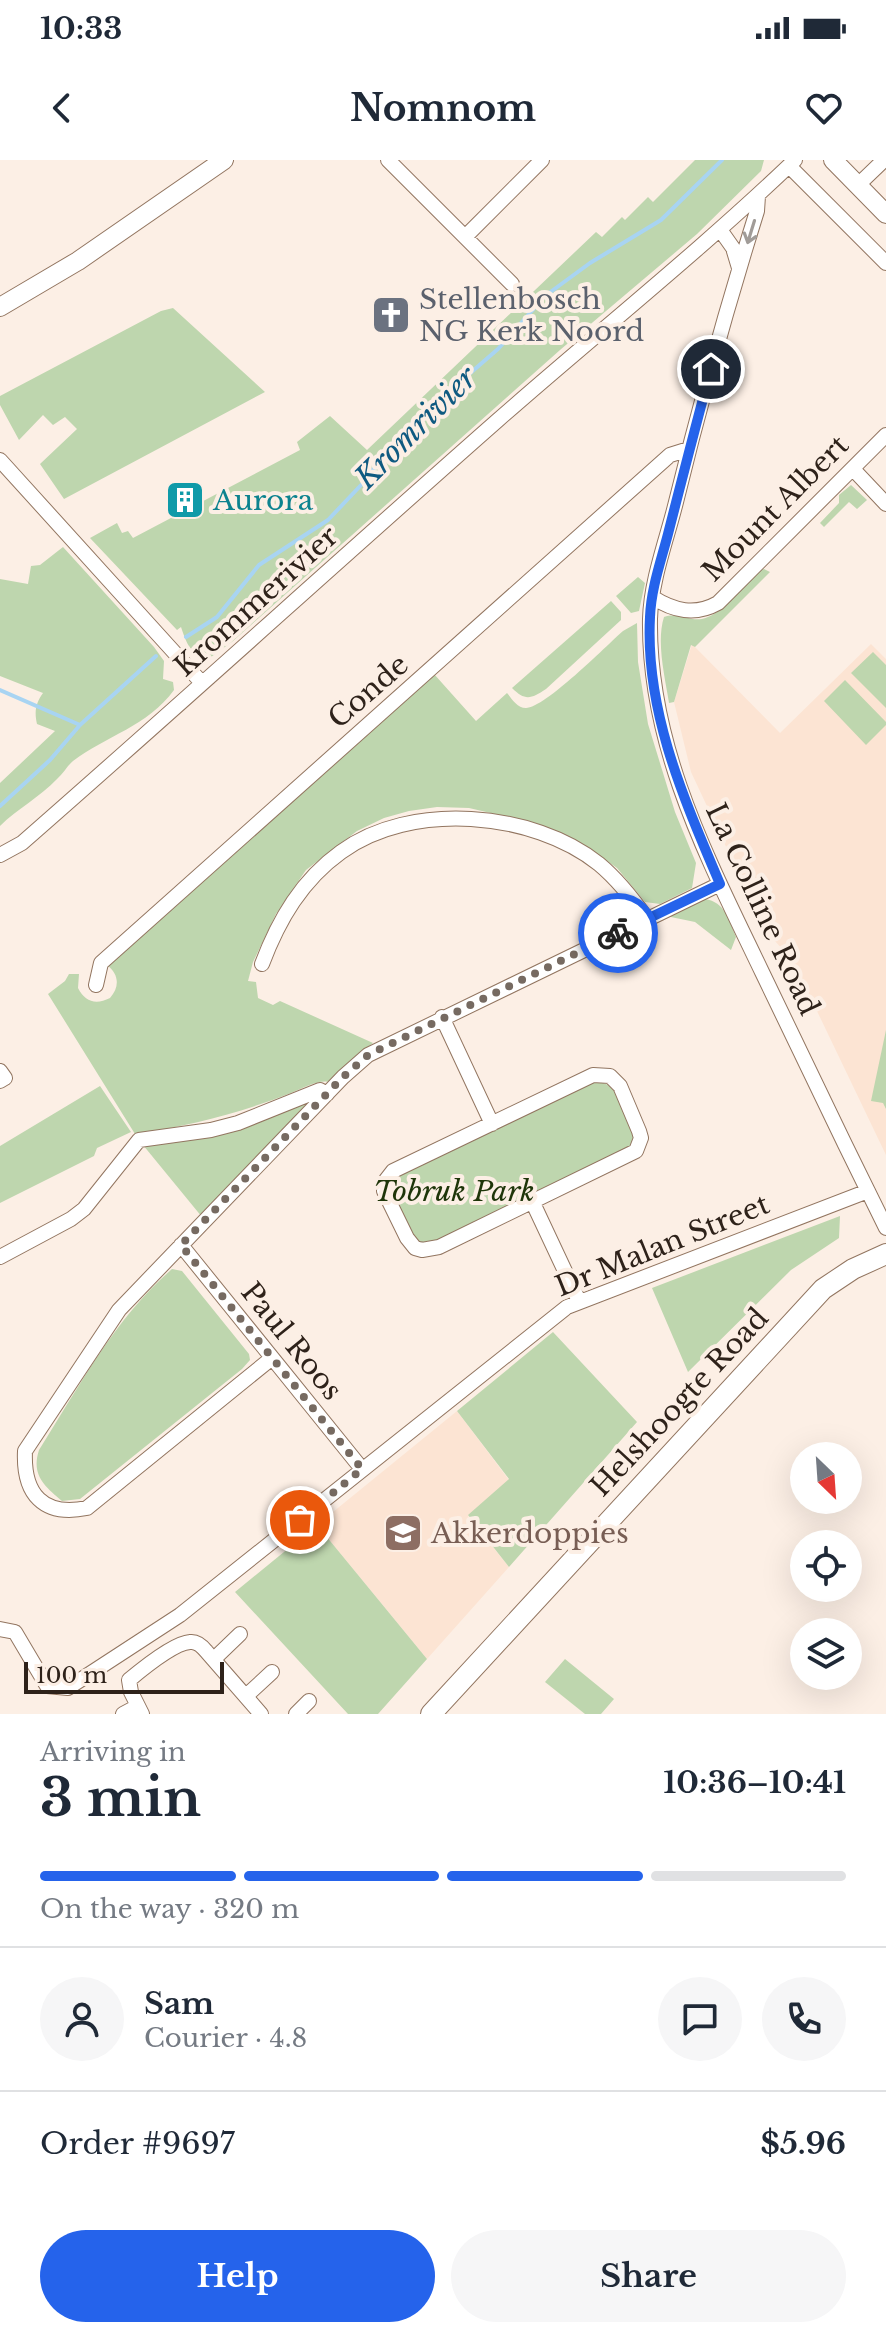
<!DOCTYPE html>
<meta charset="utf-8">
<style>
body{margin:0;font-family:"Libre Baskerville",serif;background:#f6f6f7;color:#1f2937;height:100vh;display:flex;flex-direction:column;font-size:30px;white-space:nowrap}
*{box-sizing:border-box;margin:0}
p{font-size:26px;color:#747a83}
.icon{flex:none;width:44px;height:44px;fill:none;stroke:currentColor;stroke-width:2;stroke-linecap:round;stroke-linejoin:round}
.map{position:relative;height:1554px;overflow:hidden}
.details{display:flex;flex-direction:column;background:#fff;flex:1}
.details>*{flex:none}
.needle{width:52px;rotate:155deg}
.controls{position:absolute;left:790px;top:1282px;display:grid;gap:16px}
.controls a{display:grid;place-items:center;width:72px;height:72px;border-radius:50%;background:#fff;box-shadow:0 8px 32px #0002;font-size:40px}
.scale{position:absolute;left:24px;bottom:20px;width:200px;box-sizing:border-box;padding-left:8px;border:4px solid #2e221a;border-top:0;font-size:22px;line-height:28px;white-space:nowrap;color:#2e221a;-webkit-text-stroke:6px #fcefe5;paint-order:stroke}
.pin{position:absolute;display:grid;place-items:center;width:68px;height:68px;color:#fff;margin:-34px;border:4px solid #fff;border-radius:50%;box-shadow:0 2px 8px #0007}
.courier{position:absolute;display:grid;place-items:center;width:80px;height:80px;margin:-40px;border:6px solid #2563eb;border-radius:50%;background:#fff;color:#222;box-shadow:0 2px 10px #0007}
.overview em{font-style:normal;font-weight:700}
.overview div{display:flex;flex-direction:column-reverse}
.overview{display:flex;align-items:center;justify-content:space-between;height:136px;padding:0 40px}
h1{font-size:52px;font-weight:700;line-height:60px}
.bar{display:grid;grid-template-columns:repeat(4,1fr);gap:12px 8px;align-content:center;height:96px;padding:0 40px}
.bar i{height:10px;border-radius:6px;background:#e0e1e3}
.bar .on{background:#2563eb}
.bar p{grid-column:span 4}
.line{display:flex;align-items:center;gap:20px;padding:0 40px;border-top:2px solid #e0e1e3}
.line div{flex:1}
.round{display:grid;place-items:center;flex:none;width:84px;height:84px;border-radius:42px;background:#f6f6f7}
.button{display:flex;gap:16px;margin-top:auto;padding:16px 40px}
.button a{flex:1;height:92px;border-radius:48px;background:#2563eb;color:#fff;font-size:32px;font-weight:700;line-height:92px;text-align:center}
.button a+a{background:#f6f6f7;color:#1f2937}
.status{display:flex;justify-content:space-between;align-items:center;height:56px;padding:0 40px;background:#fff;direction:ltr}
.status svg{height:22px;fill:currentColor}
header{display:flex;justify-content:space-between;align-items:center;height:104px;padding:0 40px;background:#fff;font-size:36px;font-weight:700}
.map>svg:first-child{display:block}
</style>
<div class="status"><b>10:33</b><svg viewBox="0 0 49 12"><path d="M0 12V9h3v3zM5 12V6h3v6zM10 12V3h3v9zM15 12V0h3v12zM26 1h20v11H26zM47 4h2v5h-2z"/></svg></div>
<header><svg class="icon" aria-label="back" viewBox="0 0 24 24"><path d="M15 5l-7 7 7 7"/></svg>Nomnom<svg class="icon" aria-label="heart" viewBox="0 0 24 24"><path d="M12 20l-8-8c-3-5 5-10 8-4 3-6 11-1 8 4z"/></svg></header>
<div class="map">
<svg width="886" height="1554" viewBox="0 0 886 1554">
<rect width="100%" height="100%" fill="#fcefe5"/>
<!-- built -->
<path fill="#fce4d3" d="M692,484L780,573L871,484L886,499V995L793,801L765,770L691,612L674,542Z
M457,1251L509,1320L468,1356L509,1407L427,1499L317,1365Z"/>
<!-- green -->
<path fill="#bed6ae" d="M695,0H764L761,11L697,74L560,190L233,481L211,497C190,496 187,484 181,467L177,470L90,378L117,363L122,373L128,371L133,378L300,290L297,282L330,256L367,290L596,72L602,77L622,57L625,60L648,37L653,42Z
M173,148L265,232L64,339L40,304L77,269L65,257L53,265L43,255L19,280L0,245V236L161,151Z
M851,325L867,340L857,349L849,342L824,367L820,363L839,343V335Z
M63,387L154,487L164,501L163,519L173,522L174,530C148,566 106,576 73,601C67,606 63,614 57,619C40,637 17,649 0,666V623L55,571L37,564C34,551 36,543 43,533L0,516V419L28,424L31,406L40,405Z
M764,409L770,412L695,487L691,485L674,542L669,543C665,517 656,482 664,457C678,452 688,461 702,459C721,456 745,424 759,410Z
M638,417L645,423L639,451L631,453L616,436Z
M611,441L621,452V460L546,529C531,539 525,541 512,528Z
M637,463L638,502L648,564L675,652L696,703L692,728L660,744L645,742L617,708L583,684L530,662L469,648L437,647L409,651L384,658L357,671L306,710L276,754L253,802L248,821L256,822L258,838L273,845L280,841L373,883L360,893L331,922C318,919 303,928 291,933C240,953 189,966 135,974L48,834L65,821L69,814H79L78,828C85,842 96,845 110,838C120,827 119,814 107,805L434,514L476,561L507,533C512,539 517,548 526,548C545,548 606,486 623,471Z
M873,492L886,505V548L851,513Z
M845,520L886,562V565L866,585L824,541Z
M705,739C725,742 729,760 736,777L731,790L695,762L666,756Z
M886,870V949L883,943L871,941Z
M595,921C619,922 625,954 635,974L630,986L433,1083L421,1084L414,1078L392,1033L396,1017Z
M100,926L131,972L97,988L94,996L0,1043V986Z
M312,940L202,1057L143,985Z
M840,1056L839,1078L791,1110L688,1212L652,1128Z
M172,1109L182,1111L249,1194L250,1200L242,1209L80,1339L62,1341C44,1326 31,1315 39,1290C79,1227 115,1158 172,1109Z
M553,1172L637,1262L509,1407L468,1355L509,1319L457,1251Z
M317,1365L427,1499L378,1554H348L235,1432Z
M565,1499L614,1539L601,1554H585L545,1522Z"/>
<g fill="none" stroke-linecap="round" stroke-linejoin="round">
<!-- stream -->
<path stroke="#a8d4f2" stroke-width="4" d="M186,477L217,457L259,405L328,360L363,323L399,275L498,189L545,136L590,103L661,60L722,0
M0,530L80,565
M0,646L50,600L80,565L156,496"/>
<defs>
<path id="minor" d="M388,0L512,124
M789,6L886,103
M858,25L884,0
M758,36L757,51C727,147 700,244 676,342C667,379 651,420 650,459C648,587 709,701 762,812C803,898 844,983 886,1068
M721,71L733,88L739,108
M466,76L542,0
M0,300L202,523
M853,309L886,344
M652,437C674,451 695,456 718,443L886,275
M0,695L22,683C182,543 339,400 498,260C597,173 700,91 795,0
M262,804C279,759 302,720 341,692C410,641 533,651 599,704C617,719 633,739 647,759
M96,825L101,803L670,295L689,289
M442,857L492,964
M0,911L5,918L0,921
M593,915L610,916L620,926L639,971L641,978L636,991L439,1087L422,1090L415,1088L407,1078L384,1031L386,1020L393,1011Z
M533,1043L579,1141
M181,1085L362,1309
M0,1097L71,1059L84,1049L139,980L211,970L238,963L320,930L327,934
M272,1198L87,1348C43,1357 23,1334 25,1291L119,1150L343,917L368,895L720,724
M0,1469L15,1472L47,1526L68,1528L180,1455L567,1147L868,1031
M214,1499L240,1474
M246,1536L272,1512
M123,1554L138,1546
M142,1554L131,1532L129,1520C141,1510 174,1483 190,1482C197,1481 202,1486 206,1491L261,1554
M296,1554L309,1541"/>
<path id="tertiary" d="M833,0L886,54
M0,147L78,101L224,0"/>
<path id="secondary" d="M431,1554L823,1129L853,1109L886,1094"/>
</defs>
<!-- minor casing -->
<use href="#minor" stroke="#927560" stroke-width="16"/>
<!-- tertiary casing -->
<use href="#tertiary" stroke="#927560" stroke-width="20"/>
<!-- secondary casing -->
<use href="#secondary" stroke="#927560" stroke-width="22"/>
<!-- minor -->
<use href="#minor" stroke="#fff" stroke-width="14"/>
<!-- tertiary -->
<use href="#tertiary" stroke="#fff" stroke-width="18"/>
<!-- secondary -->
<use href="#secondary" stroke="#fff" stroke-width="20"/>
</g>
<!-- one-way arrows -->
<defs><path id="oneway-shaft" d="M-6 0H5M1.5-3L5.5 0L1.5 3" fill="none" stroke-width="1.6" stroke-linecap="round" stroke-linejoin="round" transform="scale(2)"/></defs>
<use stroke="#a19c98" href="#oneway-shaft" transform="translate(751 72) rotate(107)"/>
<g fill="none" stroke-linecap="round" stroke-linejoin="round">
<!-- done -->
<path stroke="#766a61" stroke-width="8" stroke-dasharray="0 14.4" d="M300,1360L362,1309L181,1085L343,917L368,895L618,773"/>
<!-- route -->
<path stroke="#2563eb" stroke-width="10" d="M618,773L720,724C684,639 645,552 650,457C651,429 661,401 668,374C682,319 696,264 711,209"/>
</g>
<!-- icons -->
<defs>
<symbol id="church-square" viewBox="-11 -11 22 22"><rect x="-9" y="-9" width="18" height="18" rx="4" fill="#6b7280" stroke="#fcefe5"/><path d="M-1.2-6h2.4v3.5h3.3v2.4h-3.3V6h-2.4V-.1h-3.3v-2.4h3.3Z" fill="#fff"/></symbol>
<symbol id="building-square" viewBox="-11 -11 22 22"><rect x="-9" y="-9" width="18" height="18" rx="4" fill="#0f9aa8" stroke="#fcefe5"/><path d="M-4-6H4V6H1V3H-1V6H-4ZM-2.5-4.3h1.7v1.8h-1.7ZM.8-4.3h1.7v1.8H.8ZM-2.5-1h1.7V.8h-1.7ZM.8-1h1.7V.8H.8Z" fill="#fff"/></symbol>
<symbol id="school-square" viewBox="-11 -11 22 22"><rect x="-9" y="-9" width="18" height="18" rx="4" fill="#8d6e63" stroke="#fcefe5"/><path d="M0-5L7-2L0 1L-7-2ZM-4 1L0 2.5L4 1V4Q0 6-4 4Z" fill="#fff"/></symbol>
</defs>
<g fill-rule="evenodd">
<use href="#church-square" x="369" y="133" width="44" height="44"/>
<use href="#building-square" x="163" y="318" width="44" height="44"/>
<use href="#school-square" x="381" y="1351" width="44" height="44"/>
</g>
<g text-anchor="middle" stroke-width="8" stroke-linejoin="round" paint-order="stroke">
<!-- worship labels -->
<g font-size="28" fill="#5b616d" stroke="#fcefe5" text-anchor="start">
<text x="419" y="149">Stellenbosch<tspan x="419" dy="32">NG Kerk Noord</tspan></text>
</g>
<!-- culture labels -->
<g font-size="28" fill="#0d838f" stroke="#fcefe5" text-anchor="start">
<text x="213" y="350">Aurora</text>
</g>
<!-- street labels -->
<g font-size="28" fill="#2e221a" stroke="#fcefe5">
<text transform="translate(775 348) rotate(-45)" y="10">Mount Albert</text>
<text transform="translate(256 441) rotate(-42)" y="10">Krommerivier</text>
<text transform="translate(368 531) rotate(-41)" y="10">Conde</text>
<text transform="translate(763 749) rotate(65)" y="10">La Colline Road</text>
<text transform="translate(662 1085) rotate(-22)" y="10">Dr Malan Street</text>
<text transform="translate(292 1181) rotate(51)" y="10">Paul Roos</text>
<text transform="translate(679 1242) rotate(-47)" y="10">Helshoogte Road</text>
</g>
<!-- park labels -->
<g font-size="28" font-style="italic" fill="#1e3509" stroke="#fcefe5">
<text x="454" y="1041">Tobruk Park</text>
</g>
<!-- education labels -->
<g font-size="28" fill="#785e54" stroke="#fcefe5" text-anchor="start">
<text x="431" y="1383">Akkerdoppies</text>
</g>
<!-- water labels -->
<g font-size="30" font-style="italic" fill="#0f5a81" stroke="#fcefe5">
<text transform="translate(416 268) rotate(-45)" y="10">Kromrivier</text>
</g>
</g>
</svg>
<div class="controls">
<a><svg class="needle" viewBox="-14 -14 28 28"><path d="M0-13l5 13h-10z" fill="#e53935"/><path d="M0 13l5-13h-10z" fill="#747a83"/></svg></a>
<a><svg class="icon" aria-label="locate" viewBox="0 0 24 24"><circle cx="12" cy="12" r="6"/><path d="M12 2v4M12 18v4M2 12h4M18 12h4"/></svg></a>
<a><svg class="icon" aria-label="layers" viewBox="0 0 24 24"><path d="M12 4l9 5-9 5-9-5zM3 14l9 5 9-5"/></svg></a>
</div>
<div class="scale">100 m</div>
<div class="pin" style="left:300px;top:1360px;background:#ea580c"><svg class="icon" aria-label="bag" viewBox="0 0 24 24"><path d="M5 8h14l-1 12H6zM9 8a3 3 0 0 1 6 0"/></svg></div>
<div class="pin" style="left:711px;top:209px;background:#1f2937"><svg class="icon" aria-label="home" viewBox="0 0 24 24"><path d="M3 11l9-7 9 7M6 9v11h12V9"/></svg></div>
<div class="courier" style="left:618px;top:773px"><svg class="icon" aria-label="bike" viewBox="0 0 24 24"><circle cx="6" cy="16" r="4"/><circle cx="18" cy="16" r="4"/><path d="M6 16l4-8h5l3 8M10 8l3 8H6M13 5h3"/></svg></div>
</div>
<section class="details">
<div class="overview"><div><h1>3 min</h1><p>Arriving in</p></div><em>10:36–10:41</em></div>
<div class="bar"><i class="on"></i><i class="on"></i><i class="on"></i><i></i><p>On the way · 320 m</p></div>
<div class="line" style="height:144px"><a class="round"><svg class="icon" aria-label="person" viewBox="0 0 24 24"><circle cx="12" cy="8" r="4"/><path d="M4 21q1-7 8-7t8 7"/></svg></a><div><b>Sam</b><p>Courier · 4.8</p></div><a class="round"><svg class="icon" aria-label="chat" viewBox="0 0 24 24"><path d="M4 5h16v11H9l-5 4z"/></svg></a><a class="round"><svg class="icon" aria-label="phone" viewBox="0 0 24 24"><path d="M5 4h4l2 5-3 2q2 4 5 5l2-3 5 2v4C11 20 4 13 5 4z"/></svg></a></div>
<div class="line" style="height:104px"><div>Order #9697</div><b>$5.96</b></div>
<div class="button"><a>Help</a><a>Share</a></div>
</section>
